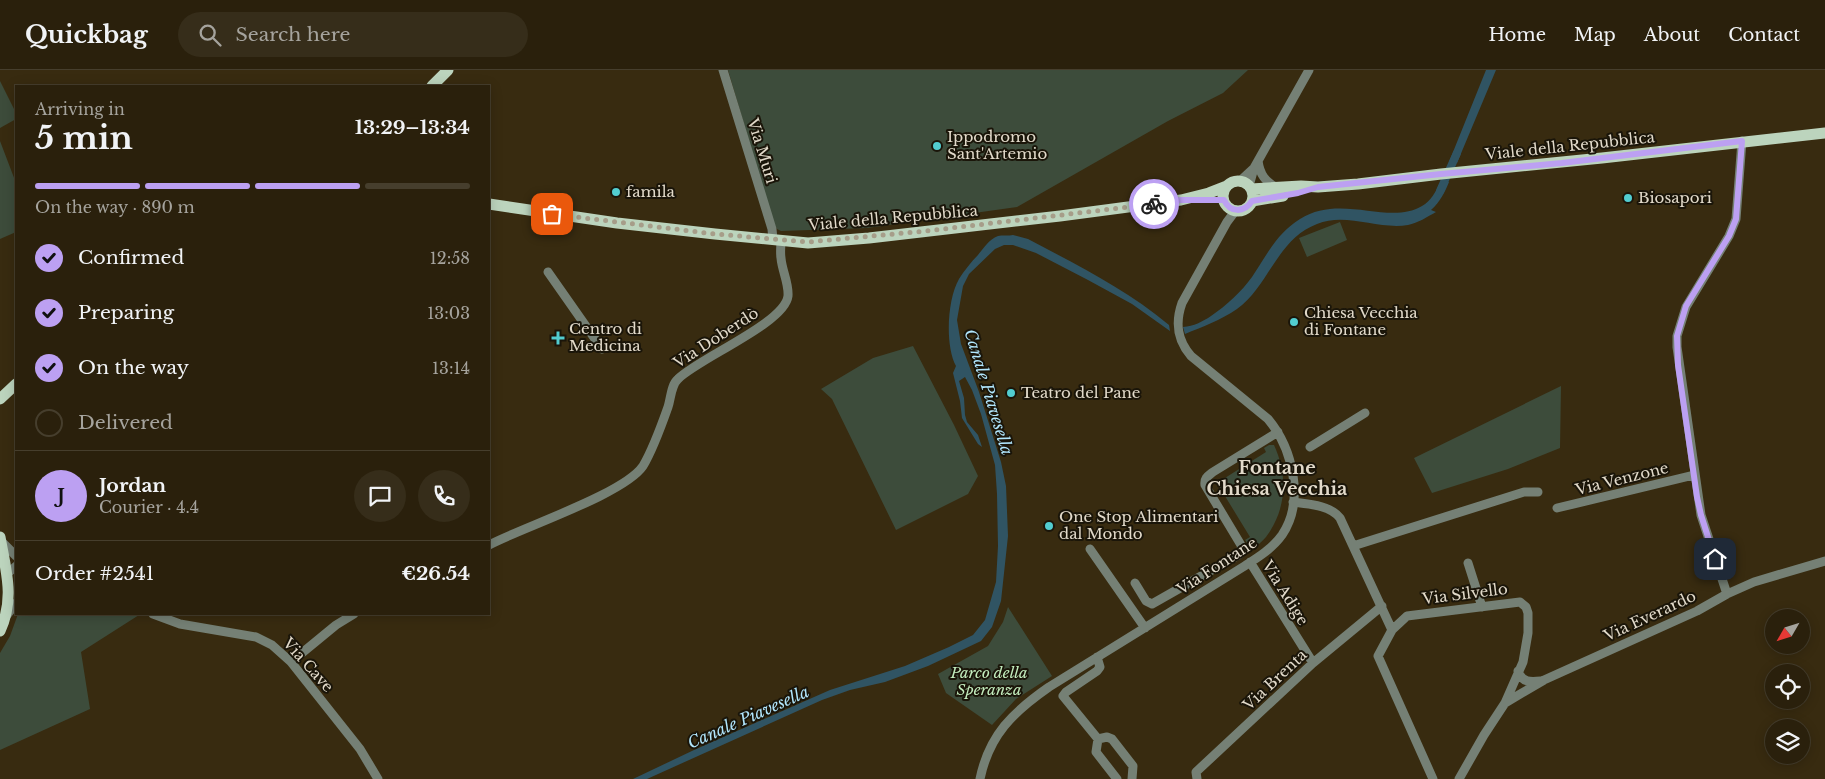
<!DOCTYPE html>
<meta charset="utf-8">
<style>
body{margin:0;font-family:"Libre Baskerville",serif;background:#362d1a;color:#f1f3f6;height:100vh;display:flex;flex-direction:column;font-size:19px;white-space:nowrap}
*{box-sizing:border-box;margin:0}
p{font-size:16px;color:#a5a39d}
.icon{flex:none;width:28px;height:28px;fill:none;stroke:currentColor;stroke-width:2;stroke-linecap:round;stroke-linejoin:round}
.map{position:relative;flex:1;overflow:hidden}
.sheet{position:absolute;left:15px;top:15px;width:475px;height:530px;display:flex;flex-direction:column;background:#2a200c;border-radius:0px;box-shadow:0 2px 12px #0003,0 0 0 1px #463e2d}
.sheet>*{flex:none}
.needle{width:32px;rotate:231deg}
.tools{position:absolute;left:1765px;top:539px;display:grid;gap:10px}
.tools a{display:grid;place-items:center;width:45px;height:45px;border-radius:50%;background:#2a200c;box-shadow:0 2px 12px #0003,0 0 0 1px #463e2d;font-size:25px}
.pin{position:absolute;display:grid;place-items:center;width:42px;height:42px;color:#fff;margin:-21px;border-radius:10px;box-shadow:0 2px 8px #0006}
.courier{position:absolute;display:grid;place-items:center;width:50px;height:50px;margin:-25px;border:4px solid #bca0f2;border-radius:50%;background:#fff;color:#222;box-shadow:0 1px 6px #0007}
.overview em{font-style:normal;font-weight:700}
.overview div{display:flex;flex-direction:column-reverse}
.overview{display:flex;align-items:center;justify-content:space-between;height:85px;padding:0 20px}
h1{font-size:32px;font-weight:700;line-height:38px}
.bar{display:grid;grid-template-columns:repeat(4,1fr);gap:8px 5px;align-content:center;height:60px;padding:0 20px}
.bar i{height:6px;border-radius:4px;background:#463e2d}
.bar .on{background:#bca0f2}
.bar p{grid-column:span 4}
.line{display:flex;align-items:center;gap:12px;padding:0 20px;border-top:1px solid #463e2d}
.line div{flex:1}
.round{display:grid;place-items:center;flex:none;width:52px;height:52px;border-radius:26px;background:#362d1a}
ol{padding:0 20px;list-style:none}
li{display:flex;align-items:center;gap:15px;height:55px}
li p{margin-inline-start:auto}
li .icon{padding:5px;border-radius:50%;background:#bca0f2;color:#111;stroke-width:4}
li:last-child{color:#a5a39d}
li i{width:28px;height:28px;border:2px solid #463e2d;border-radius:50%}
header{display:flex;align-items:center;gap:30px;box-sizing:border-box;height:70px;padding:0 25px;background:#2a200c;border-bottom:1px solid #463e2d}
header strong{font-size:24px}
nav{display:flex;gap:28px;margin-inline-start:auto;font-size:18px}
.search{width:350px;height:45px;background:#362d1a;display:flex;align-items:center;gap:12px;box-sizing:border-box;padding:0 18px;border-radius:28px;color:#a5a39d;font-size:19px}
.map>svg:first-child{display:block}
</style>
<header>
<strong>Quickbag</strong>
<div class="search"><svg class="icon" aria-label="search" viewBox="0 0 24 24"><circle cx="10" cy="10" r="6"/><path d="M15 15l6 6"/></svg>Search here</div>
<nav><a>Home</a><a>Map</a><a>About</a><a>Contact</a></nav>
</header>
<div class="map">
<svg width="1825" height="709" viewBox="0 0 1825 709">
<rect width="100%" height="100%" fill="#382b10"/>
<!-- green -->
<path fill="#3d4c3b" d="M728,0H1248L1223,23L1168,51L1017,137L867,158L781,161L777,159L773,152Z
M0,11L16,43V49L0,58Z
M0,71L16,113V162L0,169Z
M1340,152L1347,170L1307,187L1299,168Z
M913,276L954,355L978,406L968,424L896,460L832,329L821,319L873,288Z
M1561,316L1560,378L1508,399L1432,423L1414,388Z
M1269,375H1274C1288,405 1287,439 1266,467C1262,472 1256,476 1252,480L1245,470L1250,467L1217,413L1266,382L1264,378Z
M1008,537L1052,606L1016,629L992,655L946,623L938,604L988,576L1003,552Z
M18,544L139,545L81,582L90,639L0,680V583L10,566Z"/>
<!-- water -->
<path fill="#305463" d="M1486,0H1496L1457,93L1449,92Z
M1449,112C1445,122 1440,132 1431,140L1436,142C1427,147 1418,153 1408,155C1378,160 1346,142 1317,154C1277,169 1269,216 1237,239C1221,250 1202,257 1185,264L1183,257C1194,256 1202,252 1211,246C1227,235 1241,222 1252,207C1267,185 1276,164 1300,149C1341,123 1389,156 1422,136C1431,131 1436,121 1440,113Z
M1013,165L1028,169C1077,195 1126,219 1169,255L1170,261L1132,234L1088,210L1036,183L1013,175H1004L995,179L969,204L963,216L957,250L961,274L979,322L1001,392L1006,416L1008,466L1001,531L992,557L981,571L928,596L885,612L850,620L822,630L647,709H633L694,680L830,620L905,596L949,577L973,565L985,550L996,512L998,476L997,424L995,395L981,344L972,320L965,307L959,311L964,328L965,345L967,352L978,365L982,377L978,374L962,348L960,331L953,303L956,296C945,276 947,230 959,209C964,201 971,192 978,185C983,179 989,169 998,166C1002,165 1009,166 1013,165Z"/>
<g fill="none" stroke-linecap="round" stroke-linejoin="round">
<!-- canal -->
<path stroke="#305463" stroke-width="8" d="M1440,121L1457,83"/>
<!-- minor -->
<path stroke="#758075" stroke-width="9" d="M723,0L772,159L773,170
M1258,91C1260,105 1265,111 1277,118
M1240,111L1254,98
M1249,116L1254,98L1309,0
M548,202L602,279
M1310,377L1365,343
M1293,432C1308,434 1330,435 1340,448L1392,560
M1557,438L1694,405
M1,471L16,486
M489,475C523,457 624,424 643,396C652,381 662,354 668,337C671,328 671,315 678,309C699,288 785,253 788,226C789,213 782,201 781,188C780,182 781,176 781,170
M1353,476L1524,422H1538
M1090,479L1145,558
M1250,492L1313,593
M1468,493L1482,537
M7,504L16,496
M1135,513L1146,531L1152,534L1240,484L1242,480L1241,475L1205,415C1204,408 1208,406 1213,402L1278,362
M1727,524L1701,445L1677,277V266L1686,237L1729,166L1736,149L1742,71
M153,544L180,554L256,567L272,575L291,592L360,679L378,709
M7,545L16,533
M1097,587L1100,597L1097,601L1066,622L1063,626L1098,669
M291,592L336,555L354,544
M1518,601C1522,613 1531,612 1541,611
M1505,633L1544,610L1697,541L1727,524L1754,512L1825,491
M980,709C989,665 1013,642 1049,617L1243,497C1257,488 1272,479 1282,465C1305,431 1293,379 1268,349L1191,286C1177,270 1175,253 1182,233L1227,152L1236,140
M1117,709L1096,682L1098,669L1107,667L1112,669L1133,696L1132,709
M1197,709L1196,702L1313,593L1382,536
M1433,709L1378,586L1392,560L1407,546L1520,532L1526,537L1528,543V563L1523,592L1505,633L1484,665L1459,709"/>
<!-- major -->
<path stroke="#bcd4bd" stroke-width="11" d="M432,16L448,0
M1223 126a15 15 0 1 1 30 0a15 15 0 1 1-30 0Z
M1251,119L1301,116L1318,117L1358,114L1441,104L1602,88L1825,63
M1252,131L1283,126
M489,134L617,153L715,164L808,173L869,168L1060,146L1181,130L1209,123L1227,116
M0,329L16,314
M0,467C6,501 15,528 0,561"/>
</g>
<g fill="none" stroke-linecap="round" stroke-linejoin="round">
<!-- done -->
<path stroke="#a69d89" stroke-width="5" stroke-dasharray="0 9" d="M552,144L715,164L808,172L926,161L1154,134"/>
<!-- route -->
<path stroke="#bca0f2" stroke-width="6" d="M1154,134L1181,130H1224C1230,143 1244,143 1252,131L1298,123L1318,117L1441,104L1562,93L1742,71L1736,149L1729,166L1686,236L1677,266L1678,295L1697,427L1701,445L1715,489"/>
</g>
<!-- markers -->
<g fill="#52cdd0" stroke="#1a1509" stroke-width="2">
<circle cx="937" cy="76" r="5"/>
<circle cx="616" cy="122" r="5"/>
<circle cx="1628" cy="128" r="5"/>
<circle cx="1294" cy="252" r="5"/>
<path d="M555.5 260.5h5v5h5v5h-5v5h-5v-5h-5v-5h5z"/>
<circle cx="1011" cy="323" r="5"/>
<circle cx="1049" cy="456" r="5"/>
</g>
<g text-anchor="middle" stroke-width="4" stroke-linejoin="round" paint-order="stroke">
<!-- poi labels -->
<g font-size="15" fill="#e2daca" stroke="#1a1509" text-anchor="start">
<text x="947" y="72">Ippodromo<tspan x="947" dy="17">Sant'Artemio</tspan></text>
<text x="626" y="127">famila</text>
<text x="1638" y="133">Biosapori</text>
<text x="1304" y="248">Chiesa Vecchia<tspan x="1304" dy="17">di Fontane</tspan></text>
<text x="569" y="264">Centro di<tspan x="569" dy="17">Medicina</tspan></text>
<text x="1021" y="328">Teatro del Pane</text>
<text x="1059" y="452">One Stop Alimentari<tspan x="1059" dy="17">dal Mondo</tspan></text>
</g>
<!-- street labels -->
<g font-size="15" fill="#e2daca" stroke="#1a1509">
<text transform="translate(1570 76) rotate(-6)" y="5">Viale della Repubblica</text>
<text transform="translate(762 81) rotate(73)" y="5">Via Muri</text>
<text transform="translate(893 148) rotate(-5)" y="5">Viale della Repubblica</text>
<text transform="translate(716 268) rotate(-33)" y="5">Via Doberdò</text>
<text transform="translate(1622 409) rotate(-14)" y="5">Via Venzone</text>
<text transform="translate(1217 496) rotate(-33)" y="5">Via Fontane</text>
<text transform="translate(1285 523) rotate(58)" y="5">Via Adige</text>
<text transform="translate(1465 524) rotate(-7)" y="5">Via Silvello</text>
<text transform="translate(1650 546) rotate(-25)" y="5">Via Everardo</text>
<text transform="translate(308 595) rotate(48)" y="5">Via Cave</text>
<text transform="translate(1275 610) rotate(-43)" y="5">Via Brenta</text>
</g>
<!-- park labels -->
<g font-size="15" font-style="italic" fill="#c3edbe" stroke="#1a1509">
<text x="989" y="608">Parco della<tspan x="989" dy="17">Speranza</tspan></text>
</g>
<!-- water labels -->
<g font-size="16" font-style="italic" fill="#b1e6fd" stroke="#1a1509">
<text transform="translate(989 322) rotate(73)" y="6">Canale Piavesella</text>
<text transform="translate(748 647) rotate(-24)" y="6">Canale Piavesella</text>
</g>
<!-- quarter labels -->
<g font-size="18" font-weight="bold" fill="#e2daca" stroke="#1a1509">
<text x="1277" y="404">Fontane<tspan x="1277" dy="21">Chiesa Vecchia</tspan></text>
</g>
</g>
</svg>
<div class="tools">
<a><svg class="needle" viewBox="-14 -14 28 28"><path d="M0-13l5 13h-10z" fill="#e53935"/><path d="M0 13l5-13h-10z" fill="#a5a39d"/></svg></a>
<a><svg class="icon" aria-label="locate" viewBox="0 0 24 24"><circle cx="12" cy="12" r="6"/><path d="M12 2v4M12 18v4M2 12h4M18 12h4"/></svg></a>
<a><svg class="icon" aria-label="layers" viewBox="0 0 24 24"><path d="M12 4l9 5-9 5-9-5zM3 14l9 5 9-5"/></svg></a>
</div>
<div class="pin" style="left:552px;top:144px;background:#ea580c"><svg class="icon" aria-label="bag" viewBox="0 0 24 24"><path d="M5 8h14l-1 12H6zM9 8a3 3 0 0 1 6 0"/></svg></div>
<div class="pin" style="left:1715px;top:489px;background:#1f2937"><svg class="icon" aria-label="home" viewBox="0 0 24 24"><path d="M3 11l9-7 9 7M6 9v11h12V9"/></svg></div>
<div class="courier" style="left:1154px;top:134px"><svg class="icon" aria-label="bike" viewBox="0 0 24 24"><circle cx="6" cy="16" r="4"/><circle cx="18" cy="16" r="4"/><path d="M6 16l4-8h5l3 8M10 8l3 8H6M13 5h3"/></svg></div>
<section class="sheet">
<div class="overview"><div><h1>5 min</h1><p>Arriving in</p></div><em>13:29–13:34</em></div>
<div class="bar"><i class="on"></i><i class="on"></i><i class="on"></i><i></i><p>On the way · 890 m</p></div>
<ol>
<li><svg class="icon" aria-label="check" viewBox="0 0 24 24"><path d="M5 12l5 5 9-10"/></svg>Confirmed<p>12:58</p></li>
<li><svg class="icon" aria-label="check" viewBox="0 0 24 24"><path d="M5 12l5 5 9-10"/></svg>Preparing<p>13:03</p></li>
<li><svg class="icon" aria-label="check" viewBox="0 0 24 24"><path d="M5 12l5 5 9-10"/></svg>On the way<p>13:14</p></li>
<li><i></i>Delivered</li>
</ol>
<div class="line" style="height:90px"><b class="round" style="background:#bca0f2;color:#111">J</b><div><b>Jordan</b><p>Courier · 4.4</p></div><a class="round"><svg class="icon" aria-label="chat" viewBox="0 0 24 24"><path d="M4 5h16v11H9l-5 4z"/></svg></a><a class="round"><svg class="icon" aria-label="phone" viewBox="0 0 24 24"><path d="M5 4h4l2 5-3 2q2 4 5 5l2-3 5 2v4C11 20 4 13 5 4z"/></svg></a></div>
<div class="line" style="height:65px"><div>Order #2541</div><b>€26.54</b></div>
</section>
</div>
